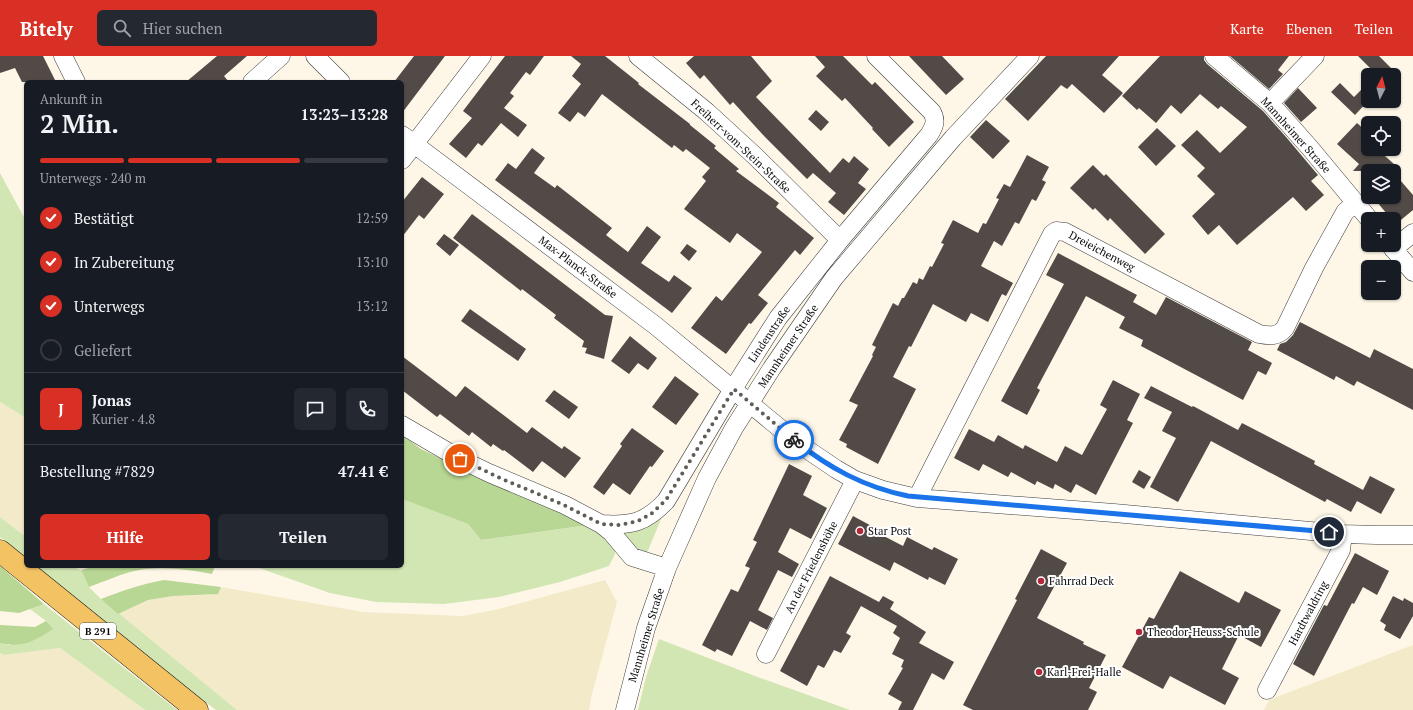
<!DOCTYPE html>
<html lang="de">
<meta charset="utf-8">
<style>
body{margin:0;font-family:"PT Serif",serif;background:#242831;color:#f1f3f6;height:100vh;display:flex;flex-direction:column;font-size:15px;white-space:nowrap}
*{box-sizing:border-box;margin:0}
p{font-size:13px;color:#9ea1a6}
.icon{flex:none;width:22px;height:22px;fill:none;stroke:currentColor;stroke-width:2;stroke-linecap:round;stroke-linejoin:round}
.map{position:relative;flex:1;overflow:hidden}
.drawer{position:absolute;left:24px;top:24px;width:380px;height:488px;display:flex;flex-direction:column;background:#171b24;border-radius:6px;box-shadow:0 1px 3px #0004}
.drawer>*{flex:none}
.needle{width:26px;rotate:6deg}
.controls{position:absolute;left:1361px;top:12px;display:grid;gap:8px}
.controls a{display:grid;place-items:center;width:40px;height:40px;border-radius:6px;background:#171b24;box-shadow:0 1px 3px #0004;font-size:20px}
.pin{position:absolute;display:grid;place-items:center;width:34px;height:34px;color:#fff;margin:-17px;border:2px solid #fff;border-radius:50%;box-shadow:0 1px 4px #0007}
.courier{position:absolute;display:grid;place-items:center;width:40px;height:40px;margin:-20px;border:3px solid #1a73e8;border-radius:50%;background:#fff;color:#222;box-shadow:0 1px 5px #0007}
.head em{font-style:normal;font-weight:700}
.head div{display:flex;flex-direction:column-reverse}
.head{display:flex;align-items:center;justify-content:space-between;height:68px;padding:0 16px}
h1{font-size:26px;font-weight:700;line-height:30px}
.bar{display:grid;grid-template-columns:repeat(4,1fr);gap:6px 4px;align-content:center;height:48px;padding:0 16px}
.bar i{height:5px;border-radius:3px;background:#363941}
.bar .selected{background:#d93025}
.bar p{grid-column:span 4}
.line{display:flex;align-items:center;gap:10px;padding:0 16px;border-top:1px solid #363941}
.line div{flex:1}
.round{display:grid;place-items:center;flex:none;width:42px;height:42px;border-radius:6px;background:#242831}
ol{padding:0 16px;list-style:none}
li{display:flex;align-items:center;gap:12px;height:44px}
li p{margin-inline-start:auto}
li .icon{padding:4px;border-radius:50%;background:#d93025;color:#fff;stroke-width:4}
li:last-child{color:#9ea1a6}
li i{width:22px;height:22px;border:2px solid #363941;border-radius:50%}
.primary-button{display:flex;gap:8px;margin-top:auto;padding:8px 16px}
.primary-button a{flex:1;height:46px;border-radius:6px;background:#d93025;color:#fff;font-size:16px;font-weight:700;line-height:46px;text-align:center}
.primary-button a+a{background:#242831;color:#f1f3f6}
header{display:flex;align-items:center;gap:24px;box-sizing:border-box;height:56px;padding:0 20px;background:#d93025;color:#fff}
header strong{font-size:19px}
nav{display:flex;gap:22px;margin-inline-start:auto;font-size:14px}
.search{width:280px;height:36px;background:#242831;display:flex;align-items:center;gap:10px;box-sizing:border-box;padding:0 14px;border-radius:6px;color:#9ea1a6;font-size:15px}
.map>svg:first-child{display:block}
</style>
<header>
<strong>Bitely</strong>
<div class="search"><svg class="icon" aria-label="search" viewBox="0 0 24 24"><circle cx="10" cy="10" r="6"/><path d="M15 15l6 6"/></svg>Hier suchen</div>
<nav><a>Karte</a><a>Ebenen</a><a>Teilen</a></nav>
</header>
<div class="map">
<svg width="1413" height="654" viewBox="0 0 1413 654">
<rect width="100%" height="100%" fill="#fef7e7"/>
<!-- farmland -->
<path fill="#f2eac9" d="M0,346L26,362V481L0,461Z
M605,524L617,546L592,638L589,654H237L118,558L148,544L173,540L217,538L221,531L363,556L463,560L499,553Z
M1413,589V654H1264L1269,644Z
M60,592L145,654H0V597L4,599Z"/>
<!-- green -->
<path fill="#d2e6b4" d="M0,117L26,165V362L0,346Z
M402,443L468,468L481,484L588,469L614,489L615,498L609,510L560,526L499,541L444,548L376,546L330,537L253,510H402Z
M0,461L26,481V503L0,481Z
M662,461L647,497L634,491L621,476L639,475Z
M34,510H71L81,514L89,531L101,543L237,654H216L157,609Z
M44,548L177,654H145L60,592L4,599L0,597V587L10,589L46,565L30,553Z
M659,583L755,620L850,654H638L646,621Z"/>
<!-- forest -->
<path fill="#b8d694" d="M402,379L421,393L506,434L588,469L481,484L468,468L402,443Z
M0,510L44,548L19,557L0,555Z
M96,510H215L212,518C185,513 158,509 130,516C116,520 103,526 89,531L81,514Z
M164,524L221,531L218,538L173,540L148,544L118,558L101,543C122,535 141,528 164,524Z
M46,565L53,573C34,585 24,592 0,587V569L35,571Z"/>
<!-- building -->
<path fill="#524a47" d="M0,0H43L56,26H22L15,12L0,17Z
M217,0H247L224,20L229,26H186Z
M414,0H445L402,57V26H394Z
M505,0H544L530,19L526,16L510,37L514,40L504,52L527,69L518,81L501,67L482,90L478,87L466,102L449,88L472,62L463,55Z
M571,0H605L639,27L638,28L690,68V69L716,90L714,92L739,113L736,115L779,147L776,151L814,182L800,199L795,194L758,239L768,247L751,268L749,267L726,298L691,272L716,240L722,245L762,196L737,177L730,187L684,153L706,125L702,121L710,112L686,93L683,96L674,89L672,92L602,38L585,61L578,56L570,66L558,57L581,28L572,20L581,8Z
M694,0H751L772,25L756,41L830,117L843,102L849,107L854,100L869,113L858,127L866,133L844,159L828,146L836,137L813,117L807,123L765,81L733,46L730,49L704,19L700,23L686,7Z
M815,0H843L872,29L875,26L914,66L889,91L872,73L873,72L845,42L842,45L816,20L825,11Z
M909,0H942L964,23L946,39Z
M1046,0H1119L1102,19L1123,37L1104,57L1072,28L1067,33L1061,29L1028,65L1005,43Z
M1160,0H1204V4L1207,8L1263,55L1286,81L1318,119L1311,125L1324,139L1306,155L1293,141L1237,189L1219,169L1208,179L1192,160L1215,138L1197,120L1205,112L1181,89L1197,74L1220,97L1247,71L1221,50L1218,53L1200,38L1181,58L1171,49L1156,67L1139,52L1137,54L1122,40Z
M1230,0H1289L1278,14L1283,18L1269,33Z
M1358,0H1379L1398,19H1377Z
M1340,27L1354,41L1361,34L1368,41V45L1355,59L1331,36Z
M1298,32L1317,52L1301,66L1284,47Z
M816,54L829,66L821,75L808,63Z
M986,64L1010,85L993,103L970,81Z
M1357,67L1368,77V93H1377L1394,108L1388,115H1353L1359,108L1337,88Z
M1157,72L1176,90L1156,110L1138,91Z
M532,92L545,102L534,117L555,132L557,129L612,172L606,179L628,196L647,170L661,181L641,207L669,226L674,219L692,232L672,257L495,124L508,107L516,113Z
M1027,99L1049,111L1042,124L1046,126L1036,145L1032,143L1019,168L1015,166L1002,190L994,185L981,210L1013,227L1006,240L1002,238L988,266L971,257L966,266L933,248L911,291L909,290L893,321L916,333L878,408L846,391L847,388L839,384L858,349L849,345L873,300L872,299L876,291L872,289L893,247L898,250L902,242H904L913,226L917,228L919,222L923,224L930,210L932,211L944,188L941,187L953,164L978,177L983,167L986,168L999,143L996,142L1004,128L1010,131Z
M1093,109L1104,120L1106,118L1165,178L1145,198L1110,162L1108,165L1095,152L1093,154L1070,132Z
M1394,117L1413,139V154L1396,168L1394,163H1391L1373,141H1394Z
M422,121L444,138L424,163L419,159L402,181V146Z
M472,158L605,259L613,260L604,303L585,297L587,292L582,291L584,285L554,262L556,259L522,233L521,235L453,182Z
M444,178L459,189L450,200L436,188Z
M687,188L697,195L689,205L680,197Z
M1058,197L1137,239L1133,246L1156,259L1166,241L1252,286L1248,294L1272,307L1266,319L1258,315L1243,344L1141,290L1143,284L1119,272L1125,261L1086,240L1037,332L1040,334L1027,359L1001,345L1064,228L1046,219Z
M470,253L526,293L518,305L461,265Z
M1300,266L1370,302L1374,293L1413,313V354L1357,325L1354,330L1336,320L1334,324L1277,294L1280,288L1286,286L1293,279Z
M630,280L657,302L648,314L638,307L629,318L611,305Z
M402,300L456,341L465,330L527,377L532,371L562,393L564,390L581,402L565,422L542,405L533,416L504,394L503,395L493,388L491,391L472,376L469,380L440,358L437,361L402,334Z
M675,320L699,338L676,369L652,351Z
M1113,324L1140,338L1127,364L1133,367L1096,439L1076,428L1071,437L1055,428L1053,433L1037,425L1035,429L1011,416L1008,421L983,408L979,415L954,402L969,373L994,386L998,379L1023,393L1025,389L1057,406L1065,390L1082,399L1107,353L1100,349Z
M1151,330L1192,351L1193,350L1238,374L1242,367L1315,405L1314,408L1363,434L1370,420L1395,433L1381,458L1357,445L1351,456L1327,443L1325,446L1211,385L1178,446L1150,431L1176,382L1162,375L1172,356L1144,342Z
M554,334L578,351L569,363L545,345Z
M632,372L664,395L652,411L650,410L630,439L613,427L604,439L593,431L622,390L620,388Z
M789,408L812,420L803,439L827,452L811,483L790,472L778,496L799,508L792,521L778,514L758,554L773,562L767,574L750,565L732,600L717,593L715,596L702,589L731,533L738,536L750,512L745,510L757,486L753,484Z
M1139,414L1151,421L1144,433L1132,426Z
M853,460L879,474L878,477L903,490L907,481L932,494L934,491L958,503L945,529L929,521L928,524L894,506L890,515L838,488Z
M1041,493L1067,507L1037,562L1084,586L1083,588L1106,599L1089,632L1097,636L1088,654H973L963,649L1017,544L1015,543Z
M1355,497L1389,515L1377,539L1363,531L1354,548L1352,547L1314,620L1293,608L1324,549L1327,550Z
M1180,515L1239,547L1245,535L1281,554L1261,591L1239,579L1222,613L1239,622L1225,649L1170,620L1163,633L1122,611L1149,561L1154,563Z
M830,520L879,546L883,540L894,546L890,553L926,576L919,587L954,606L944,624L932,617L913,654H898L902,646L888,638L903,612L901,611L904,604L892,598L900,582L893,577L897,570L861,550L846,577L851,580L841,597L834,594L824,612L818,609L807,630L780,615Z
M1393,540L1403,545L1404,542L1413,547V560L1400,583L1384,574L1386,569L1380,565Z"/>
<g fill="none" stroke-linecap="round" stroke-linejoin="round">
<defs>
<path id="minor" d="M63,0L76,26
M315,0L341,26
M638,0L707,56L756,101L840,184
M1214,0L1270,47L1310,92L1369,163
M252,26L281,0
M1270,47L1315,0
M402,79L656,270L799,388L836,413L855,424L883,434L917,442L1114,457L1343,478L1376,479H1413
M402,104L482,0
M1390,189L1413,216
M1393,193L1413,177
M402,369L460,403L489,417L565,449L601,468L611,476L632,501L667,512
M917,442L1052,178L1056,175L1065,176L1259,278C1269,280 1278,281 1285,272L1314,212L1345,156L1355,147
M601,468C631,470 645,467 666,445L733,333L778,262L840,184L929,79C934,71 937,65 932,56L876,0
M766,598L855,424
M1267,634L1341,494L1343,478
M625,654L646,572L667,512L707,422L734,372L772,312L834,222L953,82L1030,0"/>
<path id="major" d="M0,495L197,654"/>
</defs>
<!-- minor casing -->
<use href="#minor" stroke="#3d3d3d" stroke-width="19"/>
<!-- major casing -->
<use href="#major" stroke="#1b1b1b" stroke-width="23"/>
<!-- minor -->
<use href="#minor" stroke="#fff" stroke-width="18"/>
<!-- major -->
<use href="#major" stroke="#f3c262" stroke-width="22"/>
</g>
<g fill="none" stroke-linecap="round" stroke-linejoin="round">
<!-- done -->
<path stroke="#5f5d57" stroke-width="4" stroke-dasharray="0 7.2" d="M460,403L500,422L564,449L601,468L619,469L638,465L651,458L666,444L734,333L794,384"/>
<!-- route -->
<path stroke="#1a73e8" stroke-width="5" d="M794,384C829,412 864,431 908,440L1329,476"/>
</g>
<!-- markers -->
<g fill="#b2293d" stroke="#fff" stroke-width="1.5">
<circle cx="860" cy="475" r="4"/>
<circle cx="1041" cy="525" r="4"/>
<circle cx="1139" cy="576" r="4"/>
<circle cx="1039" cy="616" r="4"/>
</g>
<g text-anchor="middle" stroke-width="4" stroke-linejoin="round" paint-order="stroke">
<!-- shield labels -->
<rect fill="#fff" stroke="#545454" stroke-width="1" x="80" y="567" width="36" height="16" rx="3"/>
<g font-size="10" font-weight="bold" fill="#0a0a0a">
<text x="98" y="579">B 291</text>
</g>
<!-- street labels -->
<g font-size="11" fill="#0a0a0a" stroke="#fff">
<text transform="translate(1296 79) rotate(48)" y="4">Mannheimer Straße</text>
<text transform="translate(741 90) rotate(43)" y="4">Freiherr-vom-Stein-Straße</text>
<text transform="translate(1102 195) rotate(28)" y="4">Dreieichenweg</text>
<text transform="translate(578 211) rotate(37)" y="4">Max-Planck-Straße</text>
<text transform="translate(769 278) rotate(-56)" y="4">Lindenstraße</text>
<text transform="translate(788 290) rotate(-56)" y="4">Mannheimer Straße</text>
<text transform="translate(811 511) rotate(-63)" y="4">An der Friedenshöhe</text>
<text transform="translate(1308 557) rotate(-62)" y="4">Hardtwaldring</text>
<text transform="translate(646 579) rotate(-73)" y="4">Mannheimer Straße</text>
</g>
<!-- poi labels -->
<g font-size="11" fill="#0a0a0a" stroke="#fff" text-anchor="start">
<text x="868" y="479">Star Post</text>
<text x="1049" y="529">Fahrrad Deck</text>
<text x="1147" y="580">Theodor-Heuss-Schule</text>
<text x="1047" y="620">Karl-Frei-Halle</text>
</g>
</g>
</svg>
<div class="controls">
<a><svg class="needle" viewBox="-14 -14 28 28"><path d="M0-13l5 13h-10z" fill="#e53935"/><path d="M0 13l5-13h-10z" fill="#9ea1a6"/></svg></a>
<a><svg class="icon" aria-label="locate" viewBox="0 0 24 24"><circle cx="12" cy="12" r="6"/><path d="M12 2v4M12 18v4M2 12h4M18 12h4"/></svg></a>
<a><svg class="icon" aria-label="layers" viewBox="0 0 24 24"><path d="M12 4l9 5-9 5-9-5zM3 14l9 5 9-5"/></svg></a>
<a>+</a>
<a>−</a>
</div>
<div class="pin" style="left:460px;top:403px;background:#ea580c"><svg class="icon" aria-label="bag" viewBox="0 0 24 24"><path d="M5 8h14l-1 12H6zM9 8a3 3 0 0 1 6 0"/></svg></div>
<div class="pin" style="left:1329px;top:476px;background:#1f2937"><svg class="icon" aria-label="home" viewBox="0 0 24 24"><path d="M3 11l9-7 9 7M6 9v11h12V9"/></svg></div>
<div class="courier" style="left:794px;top:384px"><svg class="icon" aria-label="bike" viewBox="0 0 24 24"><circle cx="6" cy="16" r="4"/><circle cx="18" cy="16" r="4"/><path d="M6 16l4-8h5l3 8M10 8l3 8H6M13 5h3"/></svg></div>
<section class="drawer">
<div class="head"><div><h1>2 Min.</h1><p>Ankunft in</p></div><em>13:23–13:28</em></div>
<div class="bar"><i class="selected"></i><i class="selected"></i><i class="selected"></i><i></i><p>Unterwegs · 240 m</p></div>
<ol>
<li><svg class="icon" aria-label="check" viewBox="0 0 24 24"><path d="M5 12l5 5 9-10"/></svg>Bestätigt<p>12:59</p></li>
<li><svg class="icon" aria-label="check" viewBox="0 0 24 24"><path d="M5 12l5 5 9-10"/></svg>In Zubereitung<p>13:10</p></li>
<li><svg class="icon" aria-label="check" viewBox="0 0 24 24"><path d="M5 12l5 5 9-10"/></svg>Unterwegs<p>13:12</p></li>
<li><i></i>Geliefert</li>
</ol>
<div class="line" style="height:72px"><b class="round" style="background:#d93025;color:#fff">J</b><div><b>Jonas</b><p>Kurier · 4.8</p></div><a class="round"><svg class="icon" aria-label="chat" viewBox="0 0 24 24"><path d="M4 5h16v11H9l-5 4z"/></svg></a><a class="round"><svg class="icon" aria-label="phone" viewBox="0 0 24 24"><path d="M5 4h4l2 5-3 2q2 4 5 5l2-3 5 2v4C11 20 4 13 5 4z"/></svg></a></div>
<div class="line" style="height:52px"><div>Bestellung #7829</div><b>47.41 €</b></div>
<div class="primary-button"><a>Hilfe</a><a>Teilen</a></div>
</section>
</div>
